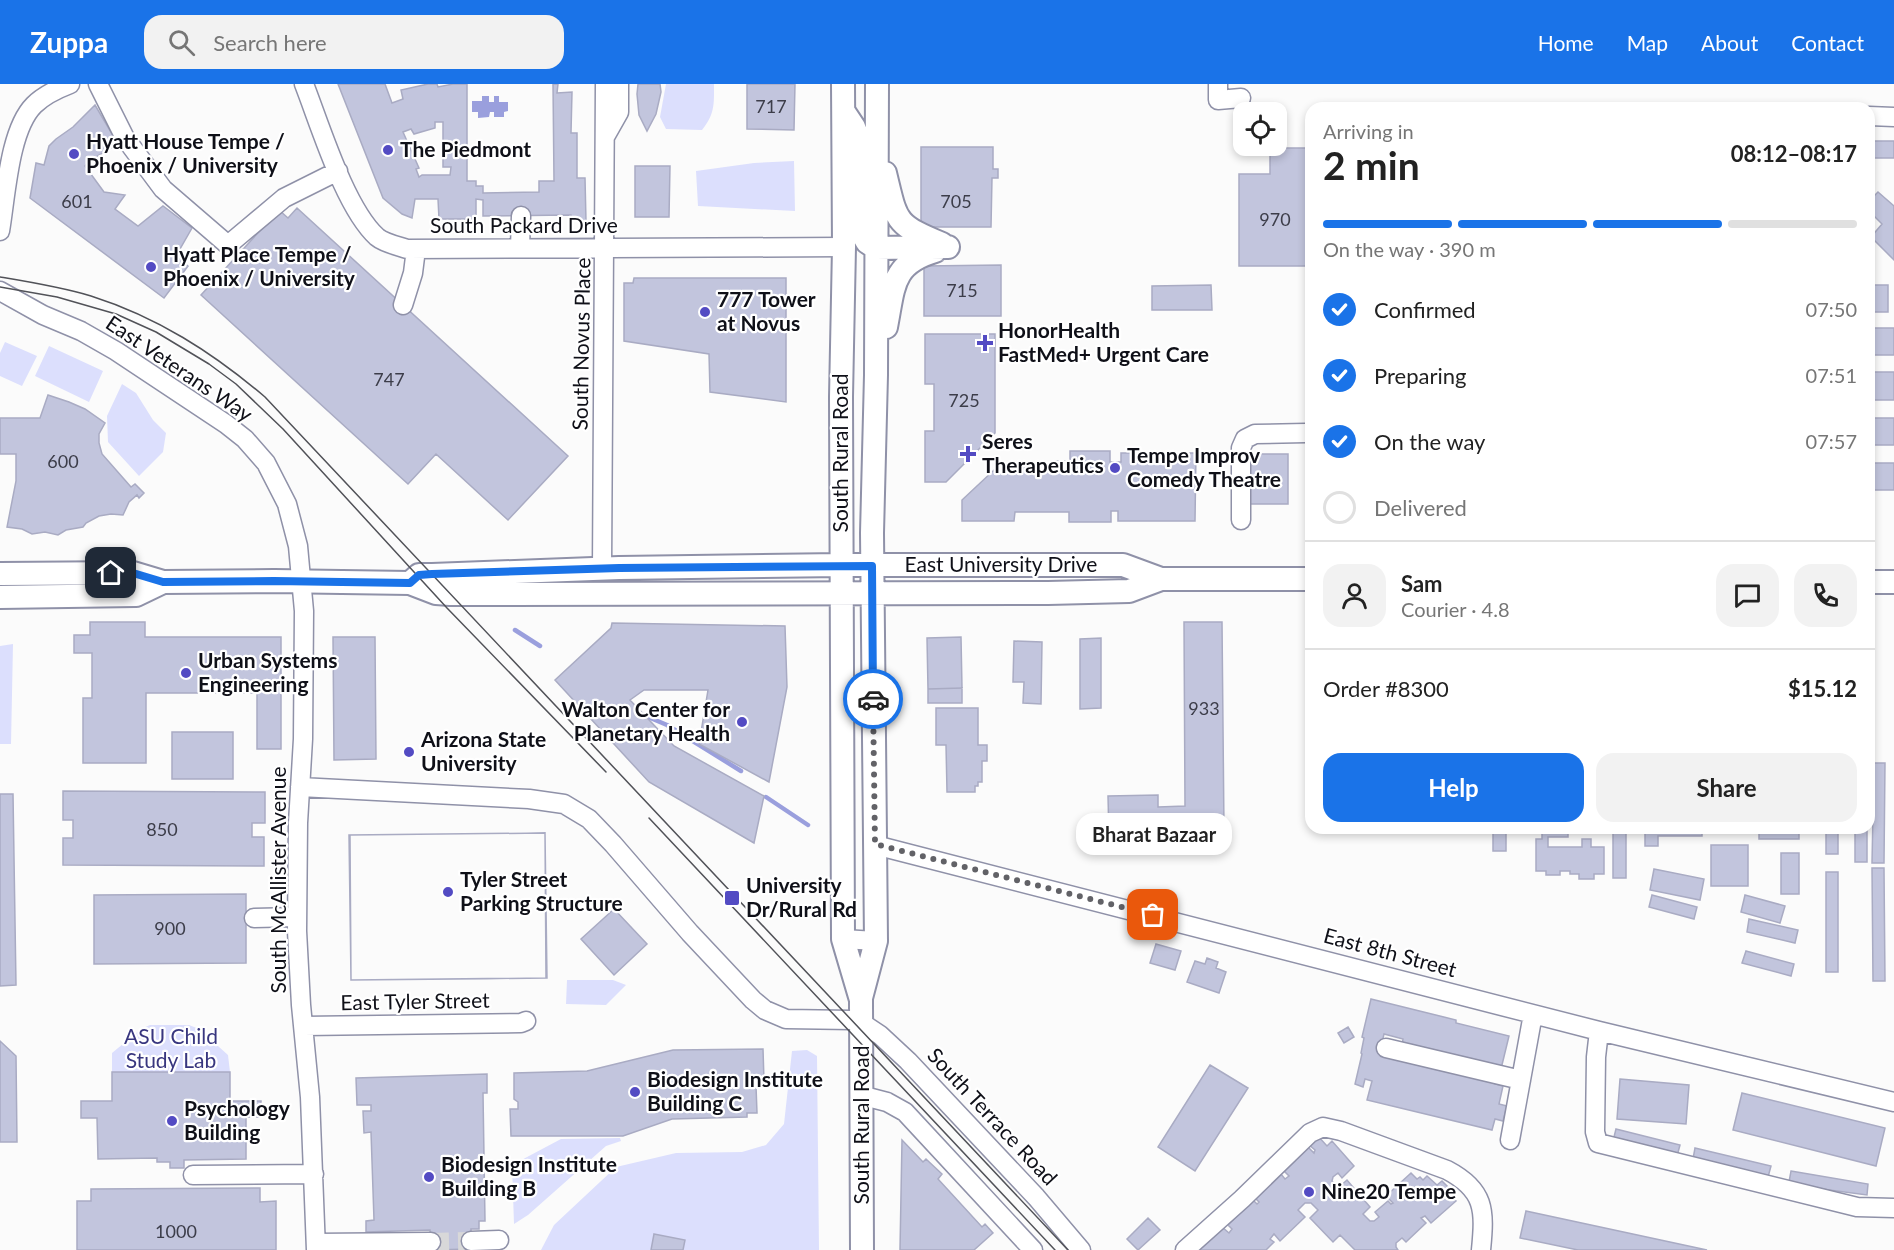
<!DOCTYPE html>
<meta charset="utf-8">
<style>
body{margin:0;font-family:Lato,sans-serif;background:#f2f2f2;color:#222;height:100vh;display:flex;flex-direction:column;font-size:22px;white-space:nowrap}
*{box-sizing:border-box;margin:0}
p{font-size:20px;color:#767676}
.icon{flex:none;width:33px;height:33px;fill:none;stroke:currentColor;stroke-width:2;stroke-linecap:round;stroke-linejoin:round}
.map{position:relative;flex:1;overflow:hidden}
.panel{position:absolute;left:1305px;top:18px;width:570px;height:732px;display:flex;flex-direction:column;background:#fff;border-radius:18px;box-shadow:0 3px 9px #0003}
.panel>*{flex:none}
.fabs{position:absolute;left:1233px;top:18px;display:grid;gap:12px}
.fabs a{display:grid;place-items:center;width:54px;height:54px;border-radius:12px;background:#fff;box-shadow:0 3px 9px #0003;font-size:30px}
.pin{position:absolute;display:grid;place-items:center;width:51px;height:51px;color:#fff;margin:-26px;border-radius:12px;box-shadow:0 3px 9px #0006}
.courier{position:absolute;display:grid;place-items:center;width:60px;height:60px;margin:-30px;border:4px solid #1a73e8;border-radius:50%;background:#fff;color:#222;box-shadow:0 2px 8px #0007}
.bubble{position:absolute;height:42px;border-radius:18px;background:#fff;box-shadow:0 3px 9px #0003;font-size:20px;font-weight:700;line-height:42px;text-align:center}
.headline em{font-style:normal;font-weight:700}
.headline div{display:flex;flex-direction:column-reverse}
.headline{display:flex;align-items:center;justify-content:space-between;height:102px;padding:0 18px}
h1{font-size:39px;font-weight:700;line-height:45px}
.bar{display:grid;grid-template-columns:repeat(4,1fr);gap:9px 6px;align-content:center;height:72px;padding:0 18px}
.bar i{height:8px;border-radius:4px;background:#e0e0e0}
.bar .selected{background:#1a73e8}
.bar p{grid-column:span 4}
.line{display:flex;align-items:center;gap:15px;padding:0 18px;border-top:2px solid #e0e0e0}
.line div{flex:1}
.round{display:grid;place-items:center;flex:none;width:63px;height:63px;border-radius:18px;background:#f2f2f2}
ol{padding:0 18px;list-style:none}
li{display:flex;align-items:center;gap:18px;height:66px}
li p{margin-inline-start:auto}
li .icon{padding:6px;border-radius:50%;background:#1a73e8;color:#fff;stroke-width:4}
li:last-child{color:#767676}
li i{width:33px;height:33px;border:3px solid #e0e0e0;border-radius:50%}
.cta{display:flex;gap:12px;margin-top:auto;padding:12px 18px}
.cta a{flex:1;height:69px;border-radius:18px;background:#1a73e8;color:#fff;font-size:24px;font-weight:700;line-height:69px;text-align:center}
.cta a+a{background:#f2f2f2;color:#222}
header{display:flex;align-items:center;gap:36px;box-sizing:border-box;height:84px;padding:0 30px;background:#1a73e8;color:#fff}
header strong{font-size:28px}
nav{display:flex;gap:33px;margin-inline-start:auto;font-size:21px}
.search{width:420px;height:54px;background:#f2f2f2;display:flex;align-items:center;gap:15px;box-sizing:border-box;padding:0 21px;border-radius:18px;color:#767676;font-size:22px}
.map>svg:first-child{display:block}
</style>
<header>
<strong>Zuppa</strong>
<div class="search"><svg class="icon" aria-label="search" viewBox="0 0 24 24"><circle cx="10" cy="10" r="6"/><path d="M15 15l6 6"/></svg>Search here</div>
<nav><a>Home</a><a>Map</a><a>About</a><a>Contact</a></nav>
</header>
<div class="map">
<svg width="1894" height="1166" viewBox="0 0 1894 1166">
<rect width="100%" height="100%" fill="#fbfbfb"/>
<!-- green -->
<path fill="#dcdffd" d="M666,0H714C714,20 715,30 702,46L666,45L660,33Z
M794,77L795,127L698,122L696,87L754,79Z
M5,258L37,272L22,302L0,292V269Z
M49,262L103,287L89,318L35,292Z
M122,300L136,309L153,336L166,349L163,368L139,392L108,358L107,332Z
M13,560L11,660H0V562Z
M567,896H613L626,901L606,921L566,920Z
M150,941H189L199,945L228,971L230,988H112V969L141,945Z
M807,966L817,972L819,1166H541L554,1141L616,1083L676,1069L742,1068L766,1061L784,1040L792,967Z
M620,1054L621,1057L606,1062L528,1131L514,1140L512,1081L561,1055Z"/>
<!-- water -->
<path fill="#9a9fdd" d="M482,12H489V18H494V12H499V18H508V27L504,28V33H494V28H490L489,33L478,34V28H472V17H482Z"/>
<g fill="none" stroke-linecap="round" stroke-linejoin="round">
<!-- stream -->
<path stroke="#9a9fdd" stroke-width="4.5" d="M515,546L540,562
M641,630L667,641L741,687
M766,713L808,741"/>
</g>
<!-- building -->
<path fill="#c2c5dd" stroke="#a9abc3" stroke-width="1.5" fill-rule="evenodd" d="M338,0H385L392,19L403,15L401,6L428,0H437L438,3L453,0H467V97H476V102H483V109L539,108V97H554L553,0H558L557,9L572,8L571,49H577V94H585L586,137L572,136L571,131L483,132V116L476,115V135H439L438,115H415L412,134L402,130L383,114ZM435,38H443V83H451L450,91H422L419,93L416,85L419,84L403,48L411,45L414,50L435,44Z
M638,0H660L661,8L656,30L647,47L639,31L637,10Z
M747,0H795L794,46L747,45Z
M95,21L118,60L89,77L85,82L104,108L125,111L115,125L138,142L163,122L192,144L176,172L188,182L164,214L30,114L36,79L44,81L49,62L56,55L73,43Z
M1869,57H1894V74H1869Z
M921,63H993V85H998V94H992L991,143H921Z
M1270,64H1311V182H1239V90H1270Z
M635,82H670L669,133H635Z
M1878,108L1894,122V176L1871,153L1882,140L1869,127V117Z
M297,124L568,372L508,436L436,370L408,400L201,211L279,126L288,134Z
M1001,181V232H924V182Z
M634,194H786V318L710,308L709,270L624,257V199H633Z
M1211,201L1212,226H1152V202Z
M1869,201H1888V228H1869Z
M1869,244H1894V271H1869Z
M925,250H995V349L946,398H925V347H934V300H925Z
M1869,288H1894V316H1869Z
M48,311L69,318L85,325L105,339L99,350V359L102,370L131,403L135,400L144,409L139,414L137,411L129,418L123,431L111,430L99,432L86,439L83,443L66,446L58,451L45,448L32,450L22,445L7,443L16,397V370H0V334H40Z
M1869,334H1894V361H1869Z
M1070,367H1110V378H1121V369H1196L1195,437H1118V427H1111V438H1069V428H1015L1014,437H962V416L994,386L998,391L1008,381L1052,382V377H1070Z
M1249,370H1288V420H1244Z
M1869,379H1894V406H1869Z
M90,538H145V553H281V665H257V609H146V679H83V614H92V569H74V551H90Z
M1184,538H1222L1224,746H1210V759H1154V752L1109,753L1108,712L1158,711V723L1185,722Z
M612,539L785,542L787,603L769,698L699,660L708,606H644L630,616L674,662L764,712L754,759L649,698L555,596L611,544Z
M333,553H375L376,675L334,676Z
M961,553L962,604L928,605L927,554Z
M1101,554V624L1080,625V555Z
M1014,557L1042,558L1041,620L1023,619L1024,598H1013Z
M962,604V619H928V605Z
M936,624H978V661H987V677H982V698H978V702H975V708H947L946,661H936Z
M172,648H233V695H172Z
M1874,679H1885L1884,779H1872Z
M63,707L265,708V739H252V753H264V782L63,781V754H73V736H63Z
M0,710H13L16,901L0,902Z
M1493,744H1506V767H1493Z
M1538,744H1568V753H1548V763H1582V755H1591V763H1604V790H1594V795H1579V790H1570V787H1560V791H1546V787H1536V755H1542V745Z
M1613,744H1626V794H1613Z
M1645,744H1702V752H1658V762H1645Z
M1710,744H1751V749H1710Z
M1759,744H1799V755H1759Z
M1826,744H1838V770H1826Z
M1855,744H1867V778H1855Z
M545,749L546,894L351,896L349,751Z
M545,749L547,894L351,896L350,751Z
M1711,761H1748V802H1711Z
M1781,769H1799V810H1781Z
M1872,784H1884L1885,897H1873Z
M1654,785L1704,795L1700,816L1650,806Z
M1826,788H1838V888H1826Z
M246,810V879L94,880V811Z
M1652,811L1697,823L1694,835L1649,823Z
M1745,811L1785,822L1780,839L1741,828Z
M614,825L647,860L614,891L581,855Z
M1749,835L1798,846L1795,859L1747,848Z
M1156,860L1181,867L1175,886L1150,879Z
M1746,867L1794,880L1791,892L1742,879Z
M1207,874L1218,878L1216,884L1226,888L1219,909L1187,898L1195,877L1205,880Z
M1371,915L1456,936V939L1509,952L1501,985L1402,961L1403,955L1384,950L1380,967L1495,998V1000L1503,1002L1499,1020L1507,1022L1503,1037L1495,1035L1492,1046L1367,1016L1372,997L1365,995L1363,1003L1355,1000L1362,970L1361,969L1364,954L1362,953Z
M1348,943L1354,953L1344,959L1338,949Z
M0,957L16,972L17,1058H0Z
M763,965L764,997L756,1002L757,1029H747V1033L672,1035L623,1052H511L510,1025H518V1018L514,1015V989L587,987L673,966Z
M1210,981L1248,1004L1195,1087L1158,1063Z
M112,988H230V1017H261V1033H246V1075L184,1076V1084H170V1078H157V1074L98,1075L97,1034H81V1017H112Z
M487,990V1009H483L485,1137H479V1145H471V1165L431,1166L430,1146L366,1148V1137L374,1136L371,1048L364,1049L363,1027H371V1021H357L356,994Z
M1620,995L1689,1001L1686,1040L1617,1035Z
M1742,1009L1885,1044L1876,1082L1733,1046Z
M1616,1045L1680,1061L1677,1072L1613,1057Z
M1317,1051L1327,1062L1332,1057L1354,1082L1342,1094L1338,1089L1333,1093L1332,1097L1338,1104L1347,1096L1370,1123L1363,1130L1370,1137H1374L1379,1133L1375,1128L1388,1117L1391,1120L1393,1119L1386,1112L1411,1089L1417,1095L1420,1093L1423,1096L1427,1092L1437,1101L1442,1097L1452,1107L1449,1109L1456,1117L1431,1139L1425,1132L1421,1134L1426,1139L1406,1158L1402,1154L1396,1159V1163L1398,1166H1355L1340,1151L1333,1158L1310,1134L1318,1126L1311,1119H1305L1298,1126L1305,1133L1280,1157L1274,1150L1270,1155L1274,1158L1266,1166H1197L1222,1143L1229,1149L1232,1145L1228,1141L1253,1116L1257,1120L1259,1118L1255,1114L1281,1090L1285,1095L1289,1092L1282,1085L1307,1062L1314,1069L1315,1066L1308,1060Z
M902,1056L923,1078L926,1075L942,1090L938,1095L982,1143L985,1140L993,1149L974,1166H900Z
M1695,1064L1771,1082L1768,1093L1693,1075Z
M1791,1087L1868,1100L1867,1111L1814,1104L1789,1098Z
M260,1104V1118L276,1117V1166H77V1117H91V1105Z
M1526,1127L1707,1166H1578L1520,1154Z
M1148,1134L1160,1146L1138,1166L1127,1155Z
M654,1150L685,1156L683,1166H651Z"/>
<g fill="none" stroke-linecap="round" stroke-linejoin="round">
<!-- minor-tunnel -->
<path stroke="#d8d8d9" stroke-width="18" stroke-dasharray="18 9" stroke-linecap="butt" d="M431,1158L471,1157"/>
<defs>
<path id="minor" d="M98,0L125,54L163,105L228,161L284,114L338,87
M304,0C320,41 345,124 377,153C384,159 398,162 407,165L844,163
M1218,0V16L1241,14
M1869,32L1894,33
M606,51L619,28V0
M0,147C6,112 9,46 34,21C44,11 57,5 70,0
M520,164L521,132
M0,207L43,231L81,247L116,267L226,340L245,355L266,379L287,420L298,462L304,527L303,655L298,739L297,847L301,921L310,1013L316,1166
M403,221L413,189L416,165
M1241,436V364L1245,355L1255,350L1306,349
M602,485L605,0
M300,703L529,715L564,720L589,735L613,760L690,849L753,916L765,926L786,935L852,936L862,939L880,951L908,977L1036,1113L1081,1166
M875,761L1599,947L1894,1018
M254,834L297,833
M843,855L876,857
M304,942L521,939L526,937
M1599,947L1596,973L1595,1048L1598,1059L1857,1123L1894,1124
M1386,964L1521,996
M860,1011L887,1018L905,1028L1033,1166
M1510,1056L1533,930
M193,1091L314,1090
M471,1157L499,1156
M316,1159L431,1158
M1185,1166L1242,1115L1310,1049L1323,1043L1341,1047L1447,1086C1485,1106 1485,1126 1481,1166"/>
<path id="major" d="M843,0L844,163L841,313L843,855L861,916L862,1166
M844,28L854,43L860,59V146L867,158L876,164L948,163
M885,89C897,138 894,140 942,160
M886,243C894,203 891,180 935,167
M0,490L133,489L163,498L274,497L410,499L436,509L450,510L1048,509L1129,507L1161,495H1311
M1869,498H1894
M410,499L419,491H432L619,484L841,481H1123L1161,495
M0,513L136,511L163,498
M861,914L876,857L872,449L876,291L877,0"/>
</defs>
<!-- minor casing -->
<use href="#minor" stroke="#8f91a8" stroke-width="21"/>
<!-- major casing -->
<use href="#major" stroke="#8f91a8" stroke-width="26"/>
<!-- minor -->
<use href="#minor" stroke="#fff" stroke-width="18"/>
<!-- major -->
<use href="#major" stroke="#fff" stroke-width="22"/>
<!-- tram -->
<path stroke="#515258" stroke-width="1.5" d="M0,193C30,198 61,203 91,212C157,233 212,268 265,313L1068,1166
M0,203L57,213L116,230L156,248L209,280L236,300L283,345L447,524L606,688
M649,734L1055,1166"/>
</g>
<g fill="none" stroke-linecap="round" stroke-linejoin="round">
<!-- done -->
<path stroke="#626267" stroke-width="6" stroke-dasharray="0 10.8" d="M873,615L875,760L1153,831"/>
<!-- route -->
<path stroke="#1a73e8" stroke-width="8" d="M111,489H133L163,498L274,497L410,499L419,491L432,490L619,484L872,482L873,615"/>
</g>
<!-- markers -->
<g fill="#534bc3" stroke="#fff" stroke-width="2">
<circle cx="388" cy="66" r="6"/>
<circle cx="74" cy="70" r="6"/>
<circle cx="151" cy="183" r="6"/>
<circle cx="705" cy="228" r="6"/>
<path d="M982 250h6v6h6v6h-6v6h-6v-6h-6v-6h6z"/>
<path d="M965 361h6v6h6v6h-6v6h-6v-6h-6v-6h6z"/>
<circle cx="1115" cy="384" r="6"/>
<circle cx="186" cy="589" r="6"/>
<circle cx="742" cy="638" r="6"/>
<circle cx="409" cy="668" r="6"/>
<circle cx="448" cy="808" r="6"/>
<rect x="724" y="806" width="16" height="16" rx="3"/>
<circle cx="635" cy="1008" r="6"/>
<circle cx="172" cy="1037" r="6"/>
<circle cx="429" cy="1093" r="6"/>
<circle cx="1309" cy="1108" r="6"/>
</g>
<g text-anchor="middle" stroke-width="4.5" stroke-linejoin="round" paint-order="stroke">
<!-- number labels -->
<g font-size="18" fill="#3c3d49">
<text x="771" y="29">717</text>
<text x="77" y="124">601</text>
<text x="956" y="124">705</text>
<text x="1275" y="142">970</text>
<text x="962" y="213">715</text>
<text x="389" y="302">747</text>
<text x="964" y="323">725</text>
<text x="63" y="384">600</text>
<text x="1204" y="631">933</text>
<text x="162" y="752">850</text>
<text x="170" y="851">900</text>
<text x="176" y="1154">1000</text>
</g>
<!-- poi labels -->
<g font-size="21" font-weight="bold" fill="#0f1018" stroke="#fff" text-anchor="start">
<text x="86" y="65">Hyatt House Tempe /<tspan x="86" dy="24">Phoenix / University</tspan></text>
<text x="400" y="73">The Piedmont</text>
<text x="163" y="178">Hyatt Place Tempe /<tspan x="163" dy="24">Phoenix / University</tspan></text>
<text x="717" y="223">777 Tower<tspan x="717" dy="24">at Novus</tspan></text>
<text x="998" y="254">HonorHealth<tspan x="998" dy="24">FastMed+ Urgent Care</tspan></text>
<text x="982" y="365">Seres<tspan x="982" dy="24">Therapeutics</tspan></text>
<text x="1127" y="379">Tempe Improv<tspan x="1127" dy="24">Comedy Theatre</tspan></text>
<text x="198" y="584">Urban Systems<tspan x="198" dy="24">Engineering</tspan></text>
<text x="730" y="633" text-anchor="end">Walton Center for<tspan x="730" dy="24">Planetary Health</tspan></text>
<text x="421" y="663">Arizona State<tspan x="421" dy="24">University</tspan></text>
<text x="460" y="803">Tyler Street<tspan x="460" dy="24">Parking Structure</tspan></text>
<text x="746" y="809">University<tspan x="746" dy="24">Dr/Rural Rd</tspan></text>
<text x="647" y="1003">Biodesign Institute<tspan x="647" dy="24">Building C</tspan></text>
<text x="184" y="1032">Psychology<tspan x="184" dy="24">Building</tspan></text>
<text x="441" y="1088">Biodesign Institute<tspan x="441" dy="24">Building B</tspan></text>
<text x="1321" y="1115">Nine20 Tempe</text>
</g>
<!-- street labels -->
<g font-size="21" fill="#0f1018" stroke="#fff">
<text x="524" y="149">South Packard Drive</text>
<text transform="translate(582 260) rotate(-89)" y="7">South Novus Place</text>
<text transform="translate(179 285) rotate(34)" y="7">East Veterans Way</text>
<text transform="translate(841 369) rotate(-90)" y="7">South Rural Road</text>
<text x="1001" y="488">East University Drive</text>
<text transform="translate(279 796) rotate(-90)" y="7">South McAllister Avenue</text>
<text transform="translate(1390 869) rotate(15)" y="7">East 8th Street</text>
<text transform="translate(415 918) rotate(-1)" y="7">East Tyler Street</text>
<text transform="translate(992 1033) rotate(47)" y="7">South Terrace Road</text>
<text transform="translate(862 1041) rotate(-90)" y="7">South Rural Road</text>
</g>
<!-- park labels -->
<g font-size="21" fill="#38367f" stroke="#fff">
<text x="171" y="960">ASU Child<tspan x="171" dy="24">Study Lab</tspan></text>
</g>
</g>
</svg>
<div class="fabs">
<a><svg class="icon" aria-label="locate" viewBox="0 0 24 24"><circle cx="12" cy="12" r="6"/><path d="M12 2v4M12 18v4M2 12h4M18 12h4"/></svg></a>
</div>
<div class="pin" style="left:1153px;top:831px;background:#ea580c"><svg class="icon" aria-label="bag" viewBox="0 0 24 24"><path d="M5 8h14l-1 12H6zM9 8a3 3 0 0 1 6 0"/></svg></div>
<div class="pin" style="left:111px;top:489px;background:#1f2937"><svg class="icon" aria-label="home" viewBox="0 0 24 24"><path d="M3 11l9-7 9 7M6 9v11h12V9"/></svg></div>
<div class="courier" style="left:873px;top:615px"><svg class="icon" aria-label="car" viewBox="0 0 24 24"><path d="M5 17H2v-5l4-1 3-4h7l3 4 3 1v5h-3M9 17h6M6 11h13"/><circle cx="7" cy="17" r="2"/><circle cx="17" cy="17" r="2"/></svg></div>
<div class="bubble" style="left:1076px;top:729px;width:156px">Bharat Bazaar</div>
<section class="panel">
<div class="headline"><div><h1>2 min</h1><p>Arriving in</p></div><em>08:12–08:17</em></div>
<div class="bar"><i class="selected"></i><i class="selected"></i><i class="selected"></i><i></i><p>On the way · 390 m</p></div>
<ol>
<li><svg class="icon" aria-label="check" viewBox="0 0 24 24"><path d="M5 12l5 5 9-10"/></svg>Confirmed<p>07:50</p></li>
<li><svg class="icon" aria-label="check" viewBox="0 0 24 24"><path d="M5 12l5 5 9-10"/></svg>Preparing<p>07:51</p></li>
<li><svg class="icon" aria-label="check" viewBox="0 0 24 24"><path d="M5 12l5 5 9-10"/></svg>On the way<p>07:57</p></li>
<li><i></i>Delivered</li>
</ol>
<div class="line" style="height:108px"><a class="round"><svg class="icon" aria-label="person" viewBox="0 0 24 24"><circle cx="12" cy="8" r="4"/><path d="M4 21q1-7 8-7t8 7"/></svg></a><div><b>Sam</b><p>Courier · 4.8</p></div><a class="round"><svg class="icon" aria-label="chat" viewBox="0 0 24 24"><path d="M4 5h16v11H9l-5 4z"/></svg></a><a class="round"><svg class="icon" aria-label="phone" viewBox="0 0 24 24"><path d="M5 4h4l2 5-3 2q2 4 5 5l2-3 5 2v4C11 20 4 13 5 4z"/></svg></a></div>
<div class="line" style="height:78px"><div>Order #8300</div><b>$15.12</b></div>
<div class="cta"><a>Help</a><a>Share</a></div>
</section>
</div>
